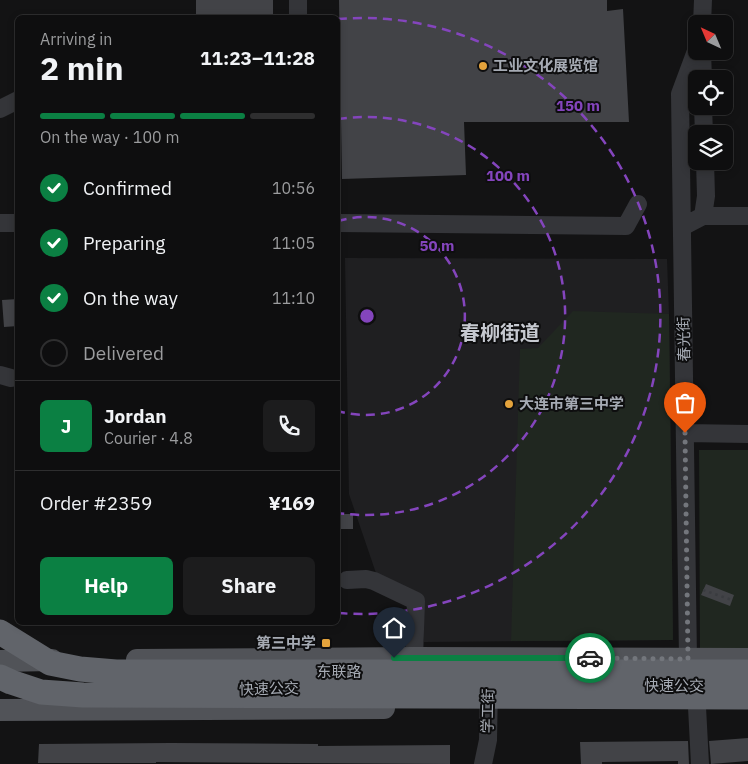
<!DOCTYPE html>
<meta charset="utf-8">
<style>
body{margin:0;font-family:"IBM Plex Sans","Noto Sans SC",sans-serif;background:#1c1c1d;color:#f1f3f6;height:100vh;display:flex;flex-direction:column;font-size:19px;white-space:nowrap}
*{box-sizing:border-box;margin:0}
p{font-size:16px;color:#9b9c9e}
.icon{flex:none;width:28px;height:28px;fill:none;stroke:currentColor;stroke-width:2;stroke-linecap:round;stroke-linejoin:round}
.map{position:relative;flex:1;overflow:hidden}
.sheet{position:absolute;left:15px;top:15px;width:325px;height:610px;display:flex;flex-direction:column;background:#0e0e0f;border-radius:8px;box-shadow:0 2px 8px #0003,0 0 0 1px #2e2e2f}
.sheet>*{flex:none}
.needle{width:32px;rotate:316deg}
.controls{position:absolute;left:688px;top:15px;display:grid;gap:10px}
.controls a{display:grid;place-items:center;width:45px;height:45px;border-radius:8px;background:#0e0e0f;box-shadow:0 2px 8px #0003,0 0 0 1px #2e2e2f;font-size:25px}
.pin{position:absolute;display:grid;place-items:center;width:42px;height:42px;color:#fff;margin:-51px -21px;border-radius:50% 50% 50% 0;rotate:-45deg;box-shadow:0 0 5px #0007}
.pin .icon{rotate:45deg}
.courier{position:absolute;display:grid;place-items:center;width:50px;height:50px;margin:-25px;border:4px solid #0b8043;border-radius:50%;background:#fff;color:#222;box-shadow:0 1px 6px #0007}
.headline em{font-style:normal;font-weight:700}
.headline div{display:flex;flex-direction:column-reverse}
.headline{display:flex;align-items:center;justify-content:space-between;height:85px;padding:0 25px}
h1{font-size:32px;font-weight:700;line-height:38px}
.bar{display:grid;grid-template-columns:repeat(4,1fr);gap:8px 5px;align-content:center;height:60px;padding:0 25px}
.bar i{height:6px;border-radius:4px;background:#2e2e2f}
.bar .current{background:#0b8043}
.bar p{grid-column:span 4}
.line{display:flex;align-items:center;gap:12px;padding:0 25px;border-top:1px solid #2e2e2f}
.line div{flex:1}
.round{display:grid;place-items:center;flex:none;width:52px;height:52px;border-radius:8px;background:#1c1c1d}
ol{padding:0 25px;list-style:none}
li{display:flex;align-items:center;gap:15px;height:55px}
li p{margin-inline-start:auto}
li .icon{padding:5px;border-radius:50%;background:#0b8043;color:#fff;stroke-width:4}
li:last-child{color:#9b9c9e}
li i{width:28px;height:28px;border:2px solid #2e2e2f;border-radius:50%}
.cta{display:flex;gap:10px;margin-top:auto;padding:10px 25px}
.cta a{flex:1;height:58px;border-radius:8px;background:#0b8043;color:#fff;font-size:20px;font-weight:700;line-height:58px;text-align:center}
.cta a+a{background:#1c1c1d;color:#f1f3f6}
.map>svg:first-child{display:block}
</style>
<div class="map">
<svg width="748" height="764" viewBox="0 0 748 764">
<rect width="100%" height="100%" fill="#131314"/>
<!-- built -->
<path fill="#1f1f21" d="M345,258L667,259L669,314L673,640L424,642L422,595L378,579L349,494Z"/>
<!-- green -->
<path fill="#202720" d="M573,311L669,314L673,640L511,641L520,349L538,348Z
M699,450H748V649H700Z"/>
<!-- building -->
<path fill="#424347" d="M196,0H273V18H196Z
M339,0H607V11L623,9L629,122H464L466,175L342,179Z
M18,299V326L4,327L2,300Z
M338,514H353V529H338Z
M706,584L734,595L730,606L701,595Z
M748,738V761L711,764L709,741Z
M688,741L689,764H678V761L602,762V764H581L580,742Z
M171,743L318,744V746L450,745V764L156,762V763H38L39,744Z"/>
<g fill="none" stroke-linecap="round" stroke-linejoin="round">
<!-- path -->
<path stroke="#3a3c40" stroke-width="2.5" stroke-dasharray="2.5 4" stroke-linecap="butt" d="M703,590L732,600"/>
<!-- minor -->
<path stroke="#343539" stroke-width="18" d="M298,0V18
M702,24L703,0
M702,51L703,79
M703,106L704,134
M0,109L18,100
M703,216H748
M0,223H18
M338,223L626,226L638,204
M682,227L703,216L706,196L705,161
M0,375L11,378
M685,433L748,434
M347,580L366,579L374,581L416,601L414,658
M688,659L680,94L696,51
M697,707L700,764
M483,764L488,740L489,685"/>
<!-- major -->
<path stroke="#515358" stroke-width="22" d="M137,660L414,658L748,659
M0,661L52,660
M0,710L384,708"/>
<!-- highway -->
<path stroke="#61646a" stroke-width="25" d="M0,632L50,663L80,669L116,672H748
M0,677L11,682L41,692L83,695L748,697"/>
</g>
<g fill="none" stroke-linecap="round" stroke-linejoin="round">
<!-- done -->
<path stroke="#73767c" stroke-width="5" stroke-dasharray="0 9" d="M590,658L688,659L685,433"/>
<!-- route -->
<path stroke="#0b8043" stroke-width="6" d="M394,658H590"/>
</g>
<!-- distance rings -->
<g fill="none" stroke="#8445bd" stroke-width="2.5" stroke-dasharray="9 6">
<path d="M338 221A99 99 0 1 1 338 411"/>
<path d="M338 119A199 199 0 1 1 338 513"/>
<path d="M338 19A298 298 0 1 1 338 613"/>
</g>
<!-- markers -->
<g fill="#e4a33c" stroke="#0e0e0f" stroke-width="2">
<circle cx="483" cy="66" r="5"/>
<circle cx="509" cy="404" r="5"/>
<rect x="321" y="638" width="10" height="10" rx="2.5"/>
</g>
<g text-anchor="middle" stroke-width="4" stroke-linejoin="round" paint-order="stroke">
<!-- poi labels -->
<g font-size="15" font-weight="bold" fill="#a6abb4" stroke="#0e0e0f" text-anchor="start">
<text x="493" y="71">工业文化展览馆</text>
<text x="519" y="409">大连市第三中学</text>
<text x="316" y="648" text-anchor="end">第三中学</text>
</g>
<!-- street labels -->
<g font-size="15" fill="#a6abb4" stroke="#0e0e0f">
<text transform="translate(684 339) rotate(-91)" y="5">春光街</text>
<text x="339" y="677">东联路</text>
<text x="674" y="691">快速公交</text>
<text transform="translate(269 689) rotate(-1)" y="5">快速公交</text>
<text transform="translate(488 711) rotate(-89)" y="5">学工街</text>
</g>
<!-- district labels -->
<g font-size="20" font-weight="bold" fill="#c6c9d0" stroke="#0e0e0f">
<text x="500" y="340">春柳街道</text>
</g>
</g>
<circle cx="367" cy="316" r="8" fill="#8445bd" stroke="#0e0e0f" stroke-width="2.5"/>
<g font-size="15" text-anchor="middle" font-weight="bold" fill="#8445bd" stroke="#0e0e0f" stroke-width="4" stroke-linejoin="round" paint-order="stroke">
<text x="578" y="111">150 m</text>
<text x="508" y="181">100 m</text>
<text x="437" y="251">50 m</text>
</g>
</svg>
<div class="controls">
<a><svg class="needle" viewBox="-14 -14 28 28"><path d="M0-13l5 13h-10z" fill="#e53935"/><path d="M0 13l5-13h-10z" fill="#9b9c9e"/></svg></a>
<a><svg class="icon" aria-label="locate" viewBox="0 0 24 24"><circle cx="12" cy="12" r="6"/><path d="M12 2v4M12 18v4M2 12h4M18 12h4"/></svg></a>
<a><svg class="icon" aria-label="layers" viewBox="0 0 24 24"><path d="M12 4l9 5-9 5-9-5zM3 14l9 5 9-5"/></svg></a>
</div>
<div class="pin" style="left:685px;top:433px;background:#ea580c"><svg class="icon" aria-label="bag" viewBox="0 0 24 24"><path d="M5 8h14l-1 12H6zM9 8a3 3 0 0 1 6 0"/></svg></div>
<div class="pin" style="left:394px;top:658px;background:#1f2937"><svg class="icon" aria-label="home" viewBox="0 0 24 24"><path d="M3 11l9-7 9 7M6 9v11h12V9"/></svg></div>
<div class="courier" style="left:590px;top:658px"><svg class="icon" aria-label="car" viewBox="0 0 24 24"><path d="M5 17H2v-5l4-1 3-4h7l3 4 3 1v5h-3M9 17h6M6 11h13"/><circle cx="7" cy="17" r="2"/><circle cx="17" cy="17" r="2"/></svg></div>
<section class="sheet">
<div class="headline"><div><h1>2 min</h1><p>Arriving in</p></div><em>11:23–11:28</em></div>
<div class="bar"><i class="current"></i><i class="current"></i><i class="current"></i><i></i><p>On the way · 100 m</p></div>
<ol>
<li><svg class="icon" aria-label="check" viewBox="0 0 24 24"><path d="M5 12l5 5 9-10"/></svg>Confirmed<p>10:56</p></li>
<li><svg class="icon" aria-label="check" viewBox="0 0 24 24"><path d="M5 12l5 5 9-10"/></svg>Preparing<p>11:05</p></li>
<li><svg class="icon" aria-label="check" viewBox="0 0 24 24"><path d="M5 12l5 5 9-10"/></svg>On the way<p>11:10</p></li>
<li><i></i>Delivered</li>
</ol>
<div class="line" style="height:90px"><b class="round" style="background:#0b8043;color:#fff">J</b><div><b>Jordan</b><p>Courier · 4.8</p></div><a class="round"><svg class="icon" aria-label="phone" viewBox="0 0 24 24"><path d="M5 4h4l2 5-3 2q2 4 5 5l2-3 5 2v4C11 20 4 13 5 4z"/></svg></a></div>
<div class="line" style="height:65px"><div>Order #2359</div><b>¥169</b></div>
<div class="cta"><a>Help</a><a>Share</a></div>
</section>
</div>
